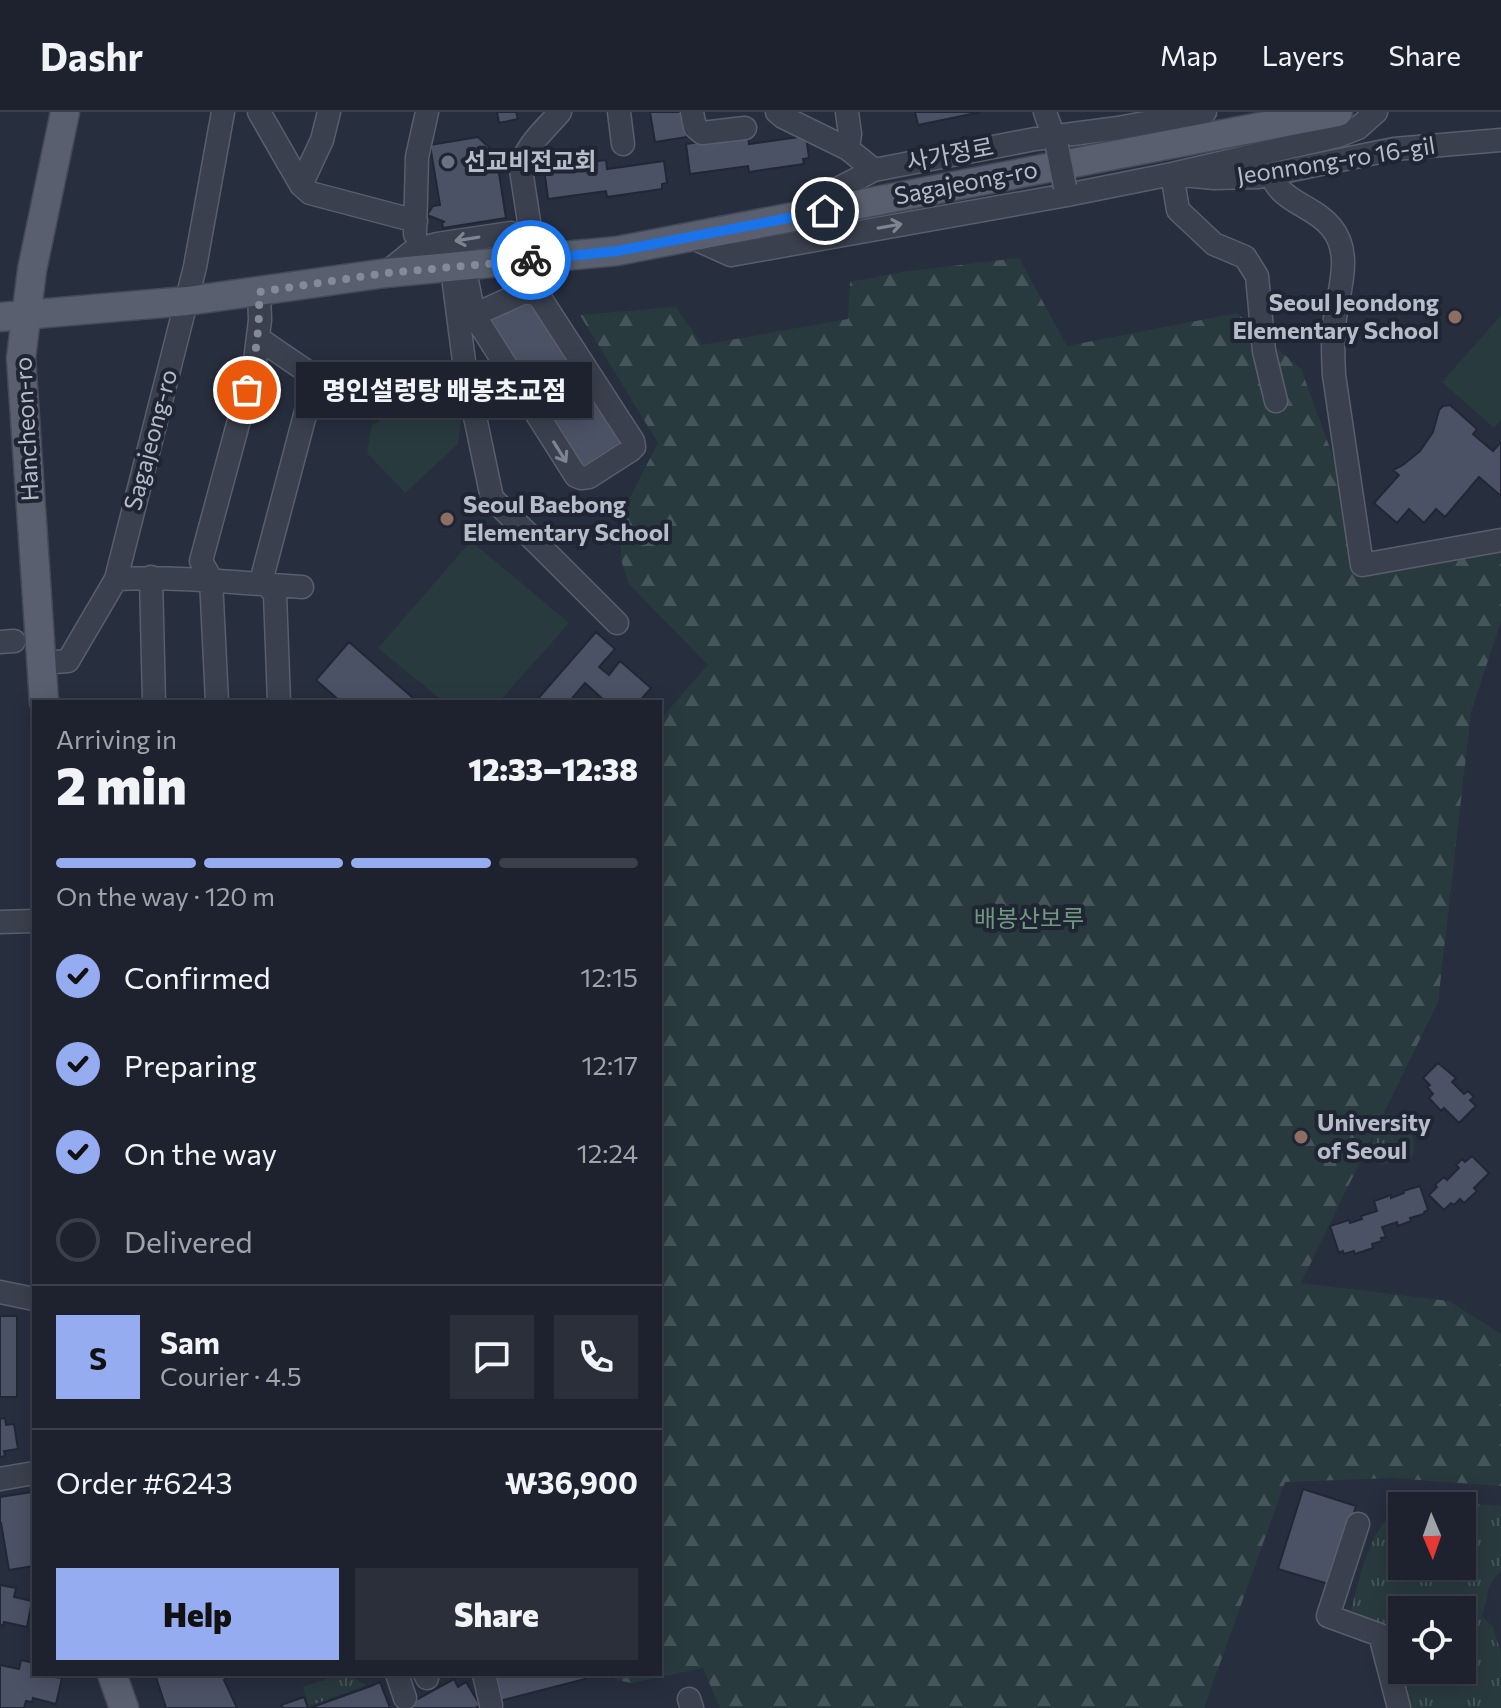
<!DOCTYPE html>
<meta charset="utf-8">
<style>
body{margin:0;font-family:Commissioner,"Noto Sans KR",sans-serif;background:#2a2f3a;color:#f1f3f6;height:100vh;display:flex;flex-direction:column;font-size:30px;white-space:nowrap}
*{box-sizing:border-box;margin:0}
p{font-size:26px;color:#a0a4aa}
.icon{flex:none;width:44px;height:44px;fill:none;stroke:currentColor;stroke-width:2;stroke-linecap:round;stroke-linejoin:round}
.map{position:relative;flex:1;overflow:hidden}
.details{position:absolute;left:32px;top:588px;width:630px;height:976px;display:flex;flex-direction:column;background:#1d222e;border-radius:0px;box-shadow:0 4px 20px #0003,0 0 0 2px #3b3f4a}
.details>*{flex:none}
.needle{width:52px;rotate:178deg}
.tools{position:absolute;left:1388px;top:1380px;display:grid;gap:16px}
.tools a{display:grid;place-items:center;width:88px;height:88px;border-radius:0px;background:#1d222e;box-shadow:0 4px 20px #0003,0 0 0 2px #3b3f4a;font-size:40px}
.pin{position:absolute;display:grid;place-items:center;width:68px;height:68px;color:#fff;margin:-34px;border:4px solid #fff;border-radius:50%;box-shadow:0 2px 8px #0007}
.courier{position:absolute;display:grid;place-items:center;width:80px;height:80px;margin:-40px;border:6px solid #1a73e8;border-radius:50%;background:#fff;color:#222;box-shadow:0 2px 10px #0007}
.bubble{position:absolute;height:56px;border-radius:0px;background:#1d222e;box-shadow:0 4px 20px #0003,0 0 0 2px #3b3f4a;font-size:26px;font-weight:800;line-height:56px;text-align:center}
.head em{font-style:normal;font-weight:800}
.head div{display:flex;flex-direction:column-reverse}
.head{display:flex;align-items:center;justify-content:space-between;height:136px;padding:0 24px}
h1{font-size:52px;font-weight:800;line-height:60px}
.bar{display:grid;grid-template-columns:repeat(4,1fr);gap:12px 8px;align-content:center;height:96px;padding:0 24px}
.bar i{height:10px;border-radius:6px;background:#3b3f4a}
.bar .selected{background:#95acf1}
.bar p{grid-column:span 4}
.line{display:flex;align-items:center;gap:20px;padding:0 24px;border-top:2px solid #3b3f4a}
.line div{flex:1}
.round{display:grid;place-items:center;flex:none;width:84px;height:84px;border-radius:0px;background:#2a2f3a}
ol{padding:0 24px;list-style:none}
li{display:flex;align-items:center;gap:24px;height:88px}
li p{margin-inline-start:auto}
li .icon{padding:8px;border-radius:50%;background:#95acf1;color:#111;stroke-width:4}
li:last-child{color:#a0a4aa}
li i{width:44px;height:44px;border:4px solid #3b3f4a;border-radius:50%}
.primary-button{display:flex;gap:16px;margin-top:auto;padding:16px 24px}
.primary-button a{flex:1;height:92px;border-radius:0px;background:#95acf1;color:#111;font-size:32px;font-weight:800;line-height:92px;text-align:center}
.primary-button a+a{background:#2a2f3a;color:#f1f3f6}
header{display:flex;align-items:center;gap:48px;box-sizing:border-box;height:112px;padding:0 40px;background:#1d222e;border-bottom:2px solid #3b3f4a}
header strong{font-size:38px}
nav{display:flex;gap:44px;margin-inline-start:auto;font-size:28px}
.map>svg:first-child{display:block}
</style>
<header>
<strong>Dashr</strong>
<nav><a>Map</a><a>Layers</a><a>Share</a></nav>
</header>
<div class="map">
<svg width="1501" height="1596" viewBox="0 0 1501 1596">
<defs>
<pattern id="grass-tufts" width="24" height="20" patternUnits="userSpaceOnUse" patternTransform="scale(2)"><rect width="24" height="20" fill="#293a3f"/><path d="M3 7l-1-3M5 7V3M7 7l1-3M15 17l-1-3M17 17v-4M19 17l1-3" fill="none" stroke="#465559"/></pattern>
<pattern id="forest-firs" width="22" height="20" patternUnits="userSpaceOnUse" patternTransform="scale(2)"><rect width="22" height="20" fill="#293a3f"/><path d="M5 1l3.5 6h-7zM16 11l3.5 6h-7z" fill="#465559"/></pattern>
</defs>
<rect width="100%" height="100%" fill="#272e3e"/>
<!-- grass -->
<path fill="url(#grass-tufts)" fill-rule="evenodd" d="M1389,1002C1412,1005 1417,1025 1412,1045L1380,1053C1373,1033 1369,1023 1380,1004Z
M1435,1389L1501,1394V1459C1485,1473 1489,1486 1482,1504L1493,1515L1501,1541V1596H1408L1398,1533L1383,1516L1351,1498C1360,1467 1370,1409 1402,1397V1454H1462V1394H1411ZM1402,1498H1462V1558H1402Z
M338,1563L352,1565L367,1573L309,1594L303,1575Z"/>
<!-- forest -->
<path fill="url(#forest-firs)" d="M1019,146L1067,234L1237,201L1301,257L1370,446L1501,426V509L1471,600L1438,890L1301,1171L1449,1189L1501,1222V1374L1391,1366L1285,1370L1204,1596H720L703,1556L632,1571L616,1568L611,1562H660V608L708,553L629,472L622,451L620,427L627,391L658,331L580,203L676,195L702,233L848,207L850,170L902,160Z"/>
<!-- pitch -->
<path fill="#293a3f" d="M1501,203V308L1494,316L1442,270Z
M437,275L461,309L458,332L405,381L367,341L372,313Z
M471,429L569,511L499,590H444L378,536Z"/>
<!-- building -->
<path fill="#4c5265" stroke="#222736" stroke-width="2" d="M497,0H516L518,7L499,11Z
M650,0H683L687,25L655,30Z
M915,0H981L918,13Z
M748,23L749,32L806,24L809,46L803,47L804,52L749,60L748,54L690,62L686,32Z
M478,25L496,42L506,106L443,116L442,110H445L427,103L433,94L440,93L430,33Z
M606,48L607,57L664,49L667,71L662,72V77L607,85L606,79L548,87L544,56Z
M527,182L626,328L582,356L485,207Z
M1450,293L1477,317L1473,322L1493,339L1501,330V384L1479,365L1445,405L1436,397L1424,411L1409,397L1397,411L1374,391L1399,363L1393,358L1403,353L1420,339L1433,320L1439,298L1443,294Z
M596,520L615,537L599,555L609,563L620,549L651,576L639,590H606L585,571L569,590H535Z
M349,530L413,586L409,590H341L316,568Z
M1438,951L1456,966L1452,970L1464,982L1468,979L1474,985L1470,988L1476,994L1459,1011L1444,996L1441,999L1429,986L1433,982L1427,975L1430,973L1423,966Z
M1472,1044L1489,1061L1474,1076L1477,1079L1464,1091L1460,1087L1454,1093L1451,1091L1444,1098L1429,1083L1437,1075L1435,1073L1444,1065L1447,1068L1459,1056L1456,1053L1462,1047L1465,1050Z
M1420,1074L1428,1098L1424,1100V1102L1410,1106L1411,1109L1398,1114L1397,1110L1382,1115L1386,1125L1381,1126L1382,1129L1372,1132L1373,1136L1355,1142L1354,1139L1344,1142L1343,1139L1339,1141L1330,1114L1349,1108L1350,1111L1362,1107L1361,1104L1377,1099L1374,1089L1391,1083V1086L1404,1081L1403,1079Z
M0,1204H17V1285H0Z
M5,1306L6,1313L14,1312L18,1337L4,1339L5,1344L0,1345V1307Z
M1303,1377L1356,1394L1332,1473L1278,1457Z
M32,1380L34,1454L9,1458L1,1411H0V1385Z
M0,1473L16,1476L14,1485L32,1489L27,1515L4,1510L3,1514L0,1513Z
M21,1548L34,1551V1562L62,1566L56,1592L33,1586L32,1590L26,1589L24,1596H0V1553L19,1557Z
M155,1562H232L224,1568L237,1596H166Z
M492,1562H584L585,1567L499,1589Z
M454,1567L458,1575L466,1570L480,1593L475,1596H406L405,1594Z
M380,1570L390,1596H310L371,1574Z
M304,1585L308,1596H283L281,1593Z"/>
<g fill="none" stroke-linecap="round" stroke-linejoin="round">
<defs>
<path id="minor" d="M259,0L301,73L310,81L416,109
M619,0L623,32
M692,0L695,15L702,21L745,16
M777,0L783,5L848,37L874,58
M847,0L850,22L848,37
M1045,0L1057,34
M1172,62L1214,66L1258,65L1394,37L1501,28
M1172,62L1178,98L1214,132L1245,145L1257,164L1264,239L1276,289
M1271,63C1282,91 1313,93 1331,115C1353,141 1339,177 1335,206C1332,225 1333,244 1334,263L1362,453L1501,428
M301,73L322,28L329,0
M1065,75L1067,83L1172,62L1338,24L1358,16L1376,0
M803,100L839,76L874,58L1035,27L1118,16L1205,0
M415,122L417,45L427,0
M693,126L731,143L1067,83
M525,127L530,116L521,58C523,35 546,17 560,0
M464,154L474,203L576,364L581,366L589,365L631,338L634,335L633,329L539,184L527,179L474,203
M386,161L413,139L437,132L511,121L563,143
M454,172L465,257L492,386L617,511
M258,226L315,265L263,462L267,473L275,482L279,590
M151,465L154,590
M116,467C179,464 240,471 302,475
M0,530L14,529
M41,551L68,549L116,467L195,155L223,0
M217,590L211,467L201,449L255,249L260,208L259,180
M0,810L34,809
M0,1180L34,1187
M0,1367L34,1361
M1358,1412L1328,1504L1380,1523L1399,1596
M397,1562L405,1586
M425,1562L427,1566
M484,1562L491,1593
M689,1587L692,1596"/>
<path id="major" d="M0,205L187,189L386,161L617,139L1338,0
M44,590L21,246L32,158L65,0
M112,1562L124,1596"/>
</defs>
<!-- minor casing -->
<use href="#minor" stroke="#595e6c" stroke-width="25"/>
<!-- major casing -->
<use href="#major" stroke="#444958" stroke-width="31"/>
<!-- minor -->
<use href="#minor" stroke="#3b404e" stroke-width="22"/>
<!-- major -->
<use href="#major" stroke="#595f6e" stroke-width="28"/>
<defs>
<path id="minor-bridge" d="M1057,34L1065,75"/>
</defs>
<!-- minor-bridge casing -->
<use href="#minor-bridge" stroke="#595e6c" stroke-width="25" stroke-linecap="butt"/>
<!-- minor-bridge -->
<use href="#minor-bridge" stroke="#3b404e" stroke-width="22"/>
</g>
<!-- one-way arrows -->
<defs><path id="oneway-shaft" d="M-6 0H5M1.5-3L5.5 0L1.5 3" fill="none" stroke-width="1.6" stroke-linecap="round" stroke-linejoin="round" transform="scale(2)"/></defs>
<g stroke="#7f8492">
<use href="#oneway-shaft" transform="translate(890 114) rotate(-10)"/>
<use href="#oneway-shaft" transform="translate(467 127) rotate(171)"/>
<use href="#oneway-shaft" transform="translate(560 340) rotate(58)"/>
</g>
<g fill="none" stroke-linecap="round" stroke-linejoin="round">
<!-- done -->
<path stroke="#858a98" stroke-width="8" stroke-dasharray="0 14.4" d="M247,278C256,245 260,215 259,180L386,161L531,148"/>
<!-- route -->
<path stroke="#1a73e8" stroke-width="10" d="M531,148L617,139L825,99"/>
</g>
<!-- markers -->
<circle fill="#6b7280" stroke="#202534" stroke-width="3" cx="448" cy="50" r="8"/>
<g fill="#8d6e63" stroke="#202534" stroke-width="3">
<circle cx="1455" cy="205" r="8"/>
<circle cx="447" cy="407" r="8"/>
<circle cx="1301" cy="1025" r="8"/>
</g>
<g text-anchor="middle" stroke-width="8" stroke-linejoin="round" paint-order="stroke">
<!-- street labels -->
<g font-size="24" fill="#b7bcc9" stroke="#202534">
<text transform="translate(950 43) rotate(-11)" y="8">사가정로</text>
<text transform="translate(1336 49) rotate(-9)" y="8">Jeonnong-ro 16-gil</text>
<text transform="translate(966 71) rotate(-11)" y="8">Sagajeong-ro</text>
<text transform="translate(27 317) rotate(-93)" y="8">Hancheon-ro</text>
<text transform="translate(151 328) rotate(-75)" y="8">Sagajeong-ro</text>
</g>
<!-- poi labels -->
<g font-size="24" font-weight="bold" fill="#b7bcc9" stroke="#202534" text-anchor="start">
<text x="464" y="58">선교비전교회</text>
<text x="1439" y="199" text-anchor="end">Seoul Jeondong<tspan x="1439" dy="28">Elementary School</tspan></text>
<text x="463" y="401">Seoul Baebong<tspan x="463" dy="28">Elementary School</tspan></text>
<text x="1317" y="1019">University<tspan x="1317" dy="28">of Seoul</tspan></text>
</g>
<!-- park labels -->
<g font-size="24" fill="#70987f" stroke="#202534">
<text x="1029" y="815">배봉산보루</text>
</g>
</g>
</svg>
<div class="tools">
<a><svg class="needle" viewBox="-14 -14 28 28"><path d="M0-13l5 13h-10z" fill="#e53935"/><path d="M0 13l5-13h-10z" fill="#a0a4aa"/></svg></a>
<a><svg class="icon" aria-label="locate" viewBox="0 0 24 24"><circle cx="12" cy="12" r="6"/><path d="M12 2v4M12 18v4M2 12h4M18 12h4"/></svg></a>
</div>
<div class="pin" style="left:247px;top:278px;background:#ea580c"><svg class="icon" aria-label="bag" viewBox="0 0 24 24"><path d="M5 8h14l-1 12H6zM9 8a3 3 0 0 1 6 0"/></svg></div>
<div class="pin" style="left:825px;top:99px;background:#1f2937"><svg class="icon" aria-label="home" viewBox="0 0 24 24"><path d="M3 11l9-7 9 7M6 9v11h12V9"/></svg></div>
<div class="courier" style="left:531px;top:148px"><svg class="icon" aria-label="bike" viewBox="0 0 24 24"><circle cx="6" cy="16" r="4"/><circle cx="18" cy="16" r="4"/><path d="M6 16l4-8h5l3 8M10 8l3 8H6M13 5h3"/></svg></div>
<div class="bubble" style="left:296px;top:250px;width:296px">명인설렁탕 배봉초교점</div>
<section class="details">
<div class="head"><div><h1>2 min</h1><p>Arriving in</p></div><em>12:33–12:38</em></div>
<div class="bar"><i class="selected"></i><i class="selected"></i><i class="selected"></i><i></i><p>On the way · 120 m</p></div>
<ol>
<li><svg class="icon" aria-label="check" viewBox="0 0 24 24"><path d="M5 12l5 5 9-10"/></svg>Confirmed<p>12:15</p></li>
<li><svg class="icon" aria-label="check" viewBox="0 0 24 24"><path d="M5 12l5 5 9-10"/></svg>Preparing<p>12:17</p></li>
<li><svg class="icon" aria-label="check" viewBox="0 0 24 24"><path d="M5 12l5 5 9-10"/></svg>On the way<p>12:24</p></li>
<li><i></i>Delivered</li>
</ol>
<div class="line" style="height:144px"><b class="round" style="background:#95acf1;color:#111">S</b><div><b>Sam</b><p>Courier · 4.5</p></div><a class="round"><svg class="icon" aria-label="chat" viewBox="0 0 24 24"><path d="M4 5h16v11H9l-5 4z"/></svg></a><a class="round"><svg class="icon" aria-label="phone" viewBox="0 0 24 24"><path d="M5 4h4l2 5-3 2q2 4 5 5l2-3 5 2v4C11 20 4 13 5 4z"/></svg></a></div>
<div class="line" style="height:104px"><div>Order #6243</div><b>₩36,900</b></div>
<div class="primary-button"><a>Help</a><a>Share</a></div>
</section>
</div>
